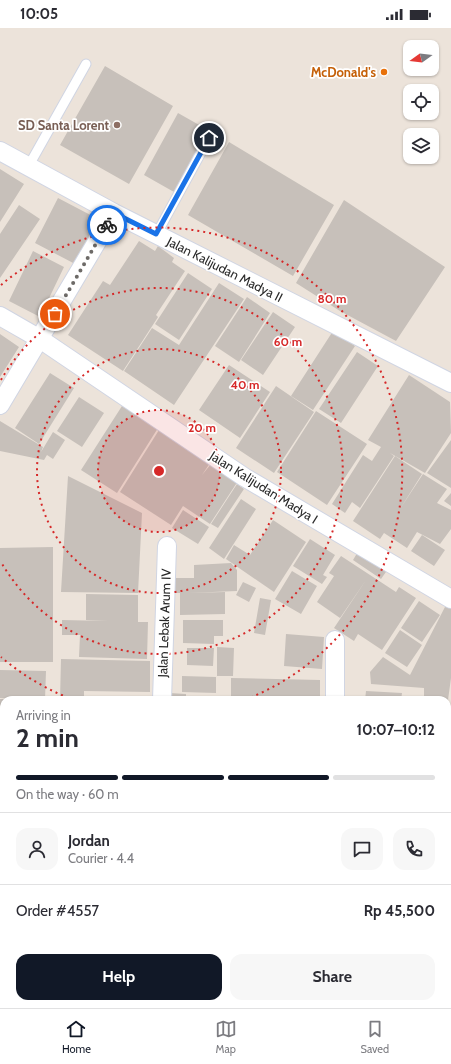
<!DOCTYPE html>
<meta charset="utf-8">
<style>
body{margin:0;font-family:Cabin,sans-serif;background:#f7f7f7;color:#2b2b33;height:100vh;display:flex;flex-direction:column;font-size:15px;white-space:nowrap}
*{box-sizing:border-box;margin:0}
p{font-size:13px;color:#7c7c81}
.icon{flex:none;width:22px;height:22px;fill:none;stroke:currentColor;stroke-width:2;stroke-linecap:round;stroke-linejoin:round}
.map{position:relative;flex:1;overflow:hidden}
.drawer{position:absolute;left:0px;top:668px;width:451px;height:312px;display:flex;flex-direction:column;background:#fff;border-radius:12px 12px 0 0;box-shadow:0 1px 3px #0004}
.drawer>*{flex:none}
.needle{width:26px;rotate:255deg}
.fabs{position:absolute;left:403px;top:12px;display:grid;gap:8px}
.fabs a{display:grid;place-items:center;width:36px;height:36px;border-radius:8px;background:#fff;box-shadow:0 1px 3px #0004;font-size:20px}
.pin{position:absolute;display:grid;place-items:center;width:34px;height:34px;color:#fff;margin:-17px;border:2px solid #fff;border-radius:50%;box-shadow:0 1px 4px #0007}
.courier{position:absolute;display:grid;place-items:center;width:40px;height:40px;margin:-20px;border:3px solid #1a73e8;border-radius:50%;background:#fff;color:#222;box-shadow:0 1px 5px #0007}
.summary em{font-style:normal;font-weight:700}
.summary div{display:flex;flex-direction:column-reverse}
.summary{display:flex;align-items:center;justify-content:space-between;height:68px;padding:0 16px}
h1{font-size:26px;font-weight:700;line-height:30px}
.bar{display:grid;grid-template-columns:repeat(4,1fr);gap:6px 4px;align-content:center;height:48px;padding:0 16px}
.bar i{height:5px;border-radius:3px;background:#e1e1e2}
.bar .selected{background:#111827}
.bar p{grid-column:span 4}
.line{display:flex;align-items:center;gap:10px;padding:0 16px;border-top:1px solid #e1e1e2}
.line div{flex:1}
.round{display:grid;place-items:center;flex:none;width:42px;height:42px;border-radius:12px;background:#f7f7f7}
.button{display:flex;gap:8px;margin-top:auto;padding:8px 16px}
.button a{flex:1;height:46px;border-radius:12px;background:#111827;color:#fff;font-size:16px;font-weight:700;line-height:46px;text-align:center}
.button a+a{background:#f7f7f7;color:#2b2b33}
.status{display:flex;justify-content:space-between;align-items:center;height:28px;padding:0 20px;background:#fff;direction:ltr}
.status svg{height:11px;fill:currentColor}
.dock{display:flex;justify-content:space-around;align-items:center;height:56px;border-top:1px solid #e1e1e2;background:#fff;font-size:11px;color:#7c7c81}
.dock a{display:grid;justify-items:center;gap:2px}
.dock .selected{color:#111827}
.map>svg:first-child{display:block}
</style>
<div class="status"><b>10:05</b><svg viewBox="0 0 49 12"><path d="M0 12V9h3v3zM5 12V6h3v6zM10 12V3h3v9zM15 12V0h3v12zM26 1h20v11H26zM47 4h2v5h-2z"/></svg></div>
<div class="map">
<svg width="451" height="980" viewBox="0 0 451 980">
<rect width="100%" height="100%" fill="#ece3da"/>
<!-- building -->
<path fill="#c7c0ba" d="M105,38L173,78L129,156L60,117Z
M178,85L208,102L174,164L144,147Z
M229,114L334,177L293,248L188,187Z
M0,141L24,156L0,194Z
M58,170L100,192L77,237L35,215Z
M344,172L445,239L396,313L340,283L296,255Z
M19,177L40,191L0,250V206Z
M139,213L155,223L158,218L174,230L172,234L185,243L156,287L158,289L123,343L68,307L103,253L110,257Z
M33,223L64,239L40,289L9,273Z
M188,245L212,261L179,312L155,296Z
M219,255L244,271L174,377L124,343L152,300L179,317Z
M247,269L270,285L239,334L215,318Z
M273,284L295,299L263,347L241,332Z
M333,303L355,318L313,382L291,368Z
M0,306L19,319L0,349Z
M357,324L378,338L341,395L319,381Z
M229,337L270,364L240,410L199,382Z
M50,345L74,360L39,416L15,400Z
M409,347L450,374L451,405L425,445L390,425L394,428L360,480L352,474L345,485L332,476L363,427L372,433L381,419L368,412Z
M276,358L314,384L274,445L236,420Z
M79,369L104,385L82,419L57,403Z
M122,378L158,400L117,465L81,442Z
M316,383L367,416L327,477L277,444Z
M0,393L43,419L41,424L53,404L65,412L53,431L47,427L44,432L0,423Z
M159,402L210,435L202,447L211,436L238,453L210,496L183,478L171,497L120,464Z
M451,412V460L427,445Z
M395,428L422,446L400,481L423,446L447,461L437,475L451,482V501L440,516L417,504L407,520L384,505L380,511L353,493Z
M68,448L142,485L138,565L61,564Z
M237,456L244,461L218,500L211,496Z
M451,465V478L444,473Z
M241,471L256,481L224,531L209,520Z
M183,482L209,499L198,516L172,500Z
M273,492L306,514L274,564L226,531L234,517L250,527Z
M422,507L445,522L434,538L411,523Z
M310,511L335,527L323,547L327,549L322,556L293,538Z
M53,519V634H0V520Z
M359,522L388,541L381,551L353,532Z
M341,528L396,564L399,559L416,570L382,622L358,606L354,613L334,600L366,552L340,590L317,574L334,548L329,545Z
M231,535L237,542V563L188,565L225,564V586L180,587V565H173V550H194V537Z
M292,543L317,558L301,586L275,571Z
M243,554L256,560L249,574L236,567Z
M86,566L138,567V594H148L147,631L79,629L80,607H62V592L108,593L86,592Z
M260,570L271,572L265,607L254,605Z
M419,573L440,587L422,614L401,600Z
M446,577L451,581V650L448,672H424V660L371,656L370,644L383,629L410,647Z
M183,592H223V608H214V616L183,615Z
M400,602L422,617L407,639L385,625Z
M286,606L324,609L322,641L284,638Z
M217,619L234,620L233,648H217Z
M187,620H214L213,638L187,637Z
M61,631L150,633V664L84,663V672H60Z
M0,642L46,643L45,672L0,670Z
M182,648L216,649V665L182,664Z
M231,650L320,652V672H231Z
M366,663L402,665L401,672H365Z
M170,665L186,666V672H170Z
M0,671H4V702H0Z
M0,758L4,759V832H0Z
M0,855H4V882H0Z
M0,895H4V957L0,956Z
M0,957H4V976H50V980H0Z
M78,976H129V980H78Z
M134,976H148V980L134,979Z
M365,976H413V980H365Z"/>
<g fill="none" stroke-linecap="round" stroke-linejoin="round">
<defs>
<path id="lane" d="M28,139L86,36
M156,207L209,110"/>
<path id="street" d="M0,123L114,185L451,355
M0,288L40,311L244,449L451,571
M0,377L114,185
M162,672L167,518
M335,672V612
M153,980V976
M333,980V976"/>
</defs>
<!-- lane casing -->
<use href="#lane" stroke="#d0d5e3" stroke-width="11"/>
<!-- street casing -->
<use href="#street" stroke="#d0d5e3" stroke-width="20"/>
<!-- lane -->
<use href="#lane" stroke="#fff" stroke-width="9"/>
<!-- street -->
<use href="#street" stroke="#fff" stroke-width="18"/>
</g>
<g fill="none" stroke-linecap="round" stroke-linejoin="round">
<!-- done -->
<path stroke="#6d6a67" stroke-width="4" stroke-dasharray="0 7.2" d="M55,286L107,197"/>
<!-- route -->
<path stroke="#1a73e8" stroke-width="5" d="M107,197L114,185L156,206L209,110"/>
</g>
<!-- distance rings -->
<circle cx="159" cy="443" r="61" fill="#d62828" fill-opacity=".12"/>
<g fill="none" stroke="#d62828" stroke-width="2" stroke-dasharray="2 4">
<circle cx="159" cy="443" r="61"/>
<circle cx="159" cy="443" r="122"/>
<path d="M1 352A183 183 0 1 1 1 534"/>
<path d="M74 672A244 244 0 0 1 1 629M1 257A244 244 0 1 1 244 672"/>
</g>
<!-- markers -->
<circle fill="#e8710a" stroke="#fff" stroke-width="1.5" cx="384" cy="44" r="4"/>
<circle fill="#8d6e63" stroke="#fff" stroke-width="1.5" cx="117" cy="97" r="4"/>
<g text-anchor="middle" stroke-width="3.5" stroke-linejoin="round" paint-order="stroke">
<!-- food labels -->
<g font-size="13" font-weight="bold" fill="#c56008" stroke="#fff" text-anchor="end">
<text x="376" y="49">McDonald's</text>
</g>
<!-- education labels -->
<g font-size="13" font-weight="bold" fill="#785e54" stroke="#fff" text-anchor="end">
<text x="109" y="102">SD Santa Lorent</text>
</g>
<!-- street labels -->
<g font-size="13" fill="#292929" stroke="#fff">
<text transform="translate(225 241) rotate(27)" y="5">Jalan Kalijudan Madya II</text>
<text transform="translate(264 459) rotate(32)" y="5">Jalan Kalijudan Madya I</text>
<text transform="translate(164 595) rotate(-88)" y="5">Jalan Lebak Arum IV</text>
</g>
</g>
<circle cx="159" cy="443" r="6" fill="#d62828" stroke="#fff" stroke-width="2"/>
<g font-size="12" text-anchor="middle" font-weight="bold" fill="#d62828" stroke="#fff" stroke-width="3.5" stroke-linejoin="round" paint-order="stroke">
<text x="332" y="275">80 m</text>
<text x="288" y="318">60 m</text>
<text x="245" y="361">40 m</text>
<text x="202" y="404">20 m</text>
</g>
</svg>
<div class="fabs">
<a><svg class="needle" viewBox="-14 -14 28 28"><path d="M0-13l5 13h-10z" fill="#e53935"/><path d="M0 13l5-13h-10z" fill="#7c7c81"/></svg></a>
<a><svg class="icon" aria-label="locate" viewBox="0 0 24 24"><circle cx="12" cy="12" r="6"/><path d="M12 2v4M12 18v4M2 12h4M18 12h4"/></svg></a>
<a><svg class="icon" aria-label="layers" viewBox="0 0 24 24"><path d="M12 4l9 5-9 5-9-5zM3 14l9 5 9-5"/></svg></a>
</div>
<div class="pin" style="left:55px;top:286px;background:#ea580c"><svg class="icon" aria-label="bag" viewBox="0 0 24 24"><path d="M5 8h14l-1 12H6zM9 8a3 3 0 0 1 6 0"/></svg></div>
<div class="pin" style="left:209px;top:110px;background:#1f2937"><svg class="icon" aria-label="home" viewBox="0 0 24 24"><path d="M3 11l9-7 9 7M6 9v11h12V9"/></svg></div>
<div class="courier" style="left:107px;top:197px"><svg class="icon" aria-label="bike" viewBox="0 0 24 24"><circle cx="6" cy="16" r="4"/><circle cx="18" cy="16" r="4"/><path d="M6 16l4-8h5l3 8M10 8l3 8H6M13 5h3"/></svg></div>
<section class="drawer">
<div class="summary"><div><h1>2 min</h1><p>Arriving in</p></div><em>10:07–10:12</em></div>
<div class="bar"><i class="selected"></i><i class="selected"></i><i class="selected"></i><i></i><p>On the way · 60 m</p></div>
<div class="line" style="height:72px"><a class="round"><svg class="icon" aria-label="person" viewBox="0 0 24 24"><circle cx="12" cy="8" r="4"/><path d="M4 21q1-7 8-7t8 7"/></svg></a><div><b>Jordan</b><p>Courier · 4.4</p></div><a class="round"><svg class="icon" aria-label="chat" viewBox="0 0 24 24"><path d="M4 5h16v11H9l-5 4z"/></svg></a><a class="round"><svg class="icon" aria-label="phone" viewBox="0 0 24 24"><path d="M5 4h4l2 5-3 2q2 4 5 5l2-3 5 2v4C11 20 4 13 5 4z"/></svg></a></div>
<div class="line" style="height:52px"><div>Order #4557</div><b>Rp 45,500</b></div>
<div class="button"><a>Help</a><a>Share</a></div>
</section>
</div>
<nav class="dock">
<a class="selected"><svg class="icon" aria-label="home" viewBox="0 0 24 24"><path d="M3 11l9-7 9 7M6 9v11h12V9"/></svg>Home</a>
<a><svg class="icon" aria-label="map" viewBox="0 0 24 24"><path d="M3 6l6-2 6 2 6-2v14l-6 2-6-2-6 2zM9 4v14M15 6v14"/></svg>Map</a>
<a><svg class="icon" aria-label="saved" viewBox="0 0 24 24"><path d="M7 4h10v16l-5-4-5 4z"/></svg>Saved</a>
</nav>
